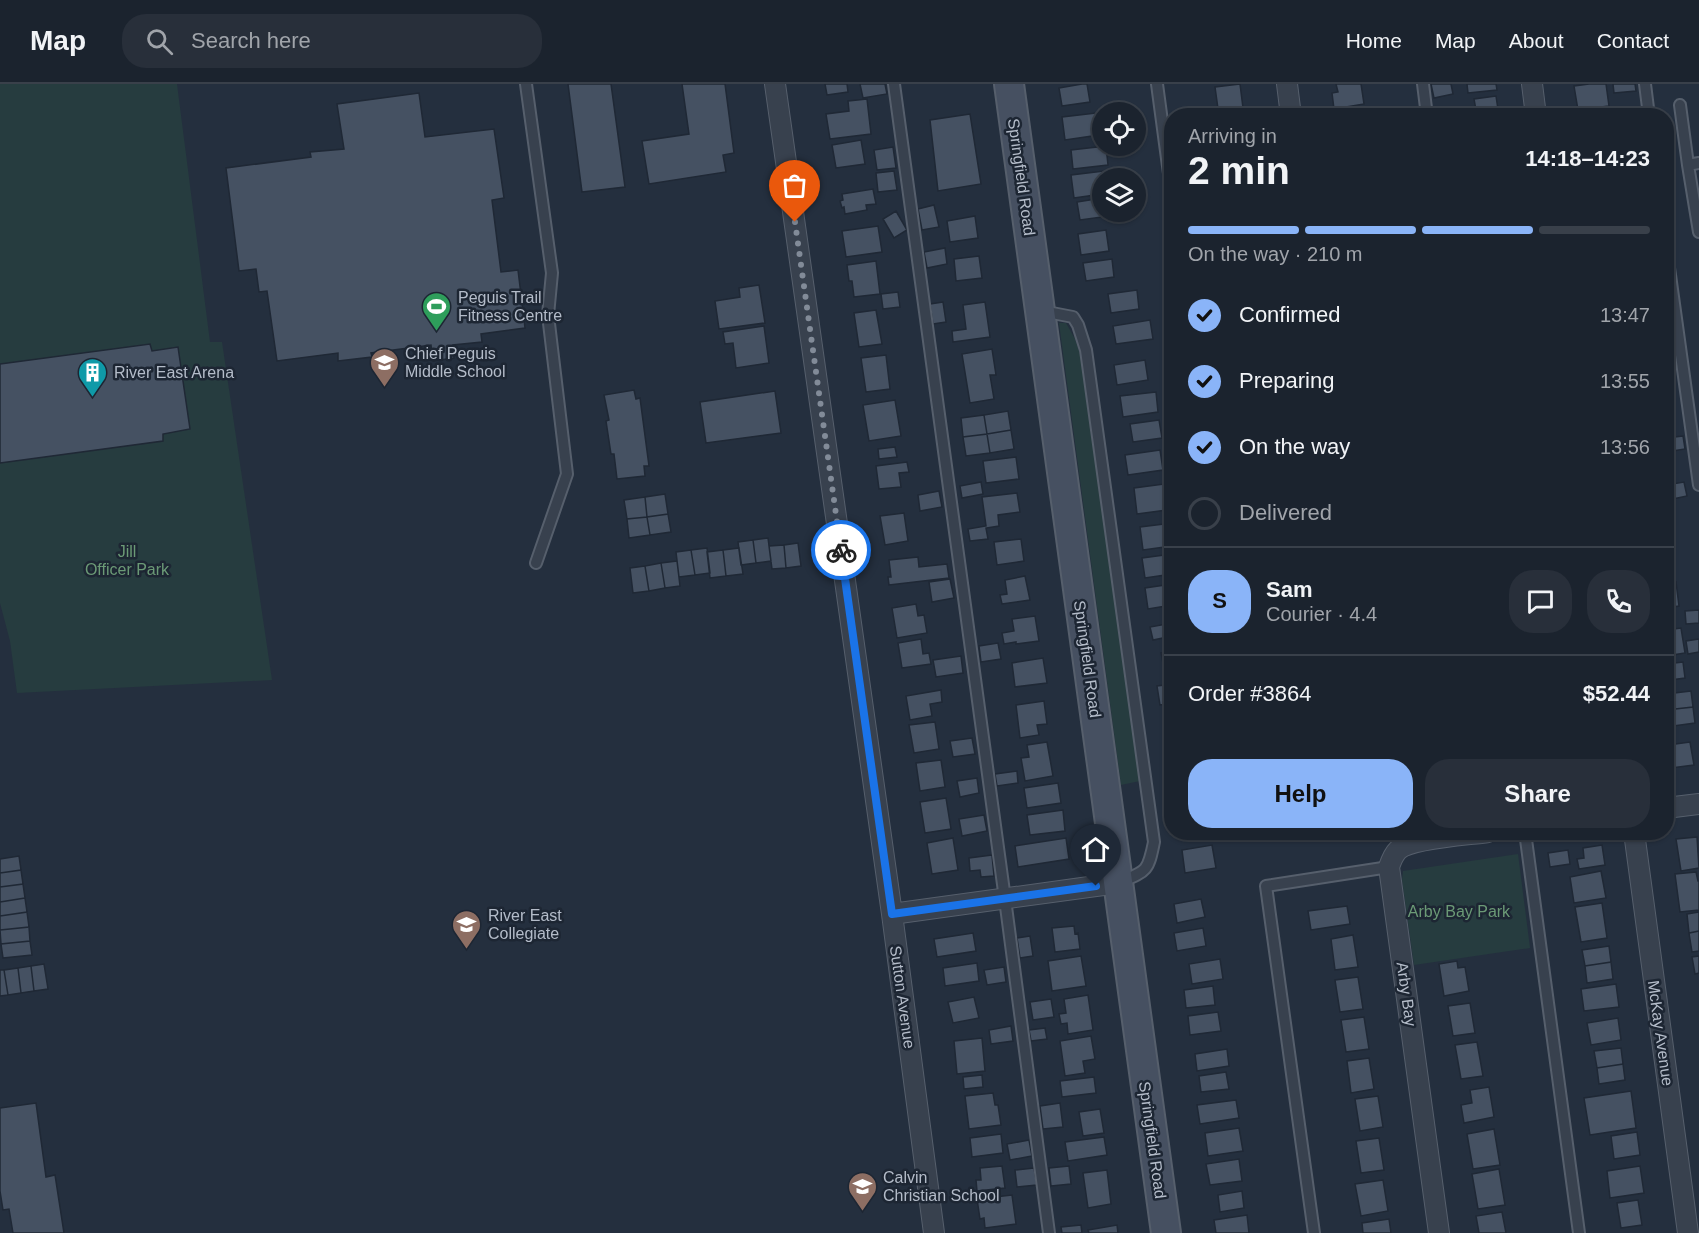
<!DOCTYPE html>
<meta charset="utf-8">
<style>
body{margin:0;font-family:Arial,sans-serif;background:#282f3a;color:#f1f3f6;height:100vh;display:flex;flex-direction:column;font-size:22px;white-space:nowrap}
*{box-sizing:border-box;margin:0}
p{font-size:20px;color:#a0a4aa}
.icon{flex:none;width:33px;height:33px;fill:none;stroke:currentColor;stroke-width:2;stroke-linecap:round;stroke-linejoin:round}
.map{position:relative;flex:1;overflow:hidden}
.sheet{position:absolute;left:1164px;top:24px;width:510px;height:732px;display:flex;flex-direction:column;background:#1b232e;border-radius:24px;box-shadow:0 2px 4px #0004,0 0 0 2px #39404a}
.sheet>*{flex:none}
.fabs{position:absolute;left:1092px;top:18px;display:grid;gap:12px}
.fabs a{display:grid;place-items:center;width:54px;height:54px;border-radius:50%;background:#1b232e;box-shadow:0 2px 4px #0004,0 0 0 2px #39404a;font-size:30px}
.pin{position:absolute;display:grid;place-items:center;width:51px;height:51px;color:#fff;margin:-62px -26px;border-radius:50% 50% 50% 0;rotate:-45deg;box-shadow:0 0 6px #0007}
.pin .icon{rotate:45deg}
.courier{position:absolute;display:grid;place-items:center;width:60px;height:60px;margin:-30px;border:4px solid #1a73e8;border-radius:50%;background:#fff;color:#222;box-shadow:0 2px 8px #0007}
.headline em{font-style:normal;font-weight:700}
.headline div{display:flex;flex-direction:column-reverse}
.headline{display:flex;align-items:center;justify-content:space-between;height:102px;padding:0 24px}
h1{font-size:39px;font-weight:700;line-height:45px}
.bar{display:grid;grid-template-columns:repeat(4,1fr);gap:9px 6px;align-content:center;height:72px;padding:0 24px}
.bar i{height:8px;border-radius:4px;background:#39404a}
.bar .active{background:#8ab4f8}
.bar p{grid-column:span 4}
.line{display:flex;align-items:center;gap:15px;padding:0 24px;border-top:2px solid #39404a}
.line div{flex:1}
.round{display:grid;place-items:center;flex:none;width:63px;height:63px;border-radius:24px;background:#282f3a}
ol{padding:0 24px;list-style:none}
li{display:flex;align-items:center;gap:18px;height:66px}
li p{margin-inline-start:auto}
li .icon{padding:6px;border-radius:50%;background:#8ab4f8;color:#111;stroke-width:4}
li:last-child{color:#a0a4aa}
li i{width:33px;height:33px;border:3px solid #39404a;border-radius:50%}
.primary-button{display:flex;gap:12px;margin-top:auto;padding:12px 24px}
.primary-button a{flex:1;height:69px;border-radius:24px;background:#8ab4f8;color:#111;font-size:24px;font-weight:700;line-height:69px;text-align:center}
.primary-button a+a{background:#282f3a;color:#f1f3f6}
header{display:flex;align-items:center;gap:36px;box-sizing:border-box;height:84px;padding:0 30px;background:#1b232e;border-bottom:2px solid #39404a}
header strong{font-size:28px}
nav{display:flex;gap:33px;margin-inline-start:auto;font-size:21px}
.search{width:420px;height:54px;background:#282f3a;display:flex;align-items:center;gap:15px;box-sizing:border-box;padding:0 21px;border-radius:24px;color:#a0a4aa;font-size:22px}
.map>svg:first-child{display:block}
</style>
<header>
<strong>Map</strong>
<div class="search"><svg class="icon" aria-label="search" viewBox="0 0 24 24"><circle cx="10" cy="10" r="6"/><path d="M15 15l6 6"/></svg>Search here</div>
<nav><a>Home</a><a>Map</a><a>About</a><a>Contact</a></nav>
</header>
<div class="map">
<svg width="1699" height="1149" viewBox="0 0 1699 1149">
<rect width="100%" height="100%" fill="#242f3e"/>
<!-- green -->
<path fill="#263c3f" d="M0,0H177L210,258H222L272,596L17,609L10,557L0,519Z
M1059,239H1066L1075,255L1081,272L1140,697L1121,701Z
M1518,770L1530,864L1414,881L1402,796L1403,787Z"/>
<!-- building -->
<path fill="#455162" stroke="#1f2835" stroke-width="1.5" d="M568,0H611L625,103L582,108Z
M682,0H725L734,69L723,71L726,88L649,100L642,57L689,50Z
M825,0H847L848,8L827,11Z
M860,0H885L887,10L863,14Z
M1082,0H1087L1090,18L1062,22L1059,4Z
M1240,0L1244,32H1219L1215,3Z
M1336,0H1361L1364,20L1334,25L1332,9L1338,8Z
M1431,0H1451L1453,10L1434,14Z
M1467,0H1496L1497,6L1468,9Z
M1589,0H1606L1609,22L1578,26L1574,2Z
M1613,0H1635L1636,7L1614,9Z
M419,9L425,53L494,45L504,114L492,116L501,188L518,186L525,244L481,250L482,258L453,261L454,274L433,277L431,261L371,269L372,273L338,277V269L277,277L267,207L259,208L256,185L239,187L226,84L311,73L310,68L344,65L337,20Z
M1496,12L1499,32H1477L1474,15Z
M867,15L871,50L830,55L826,30L849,27L848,17Z
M1638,23L1639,32H1619V26Z
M1096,29L1099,51L1065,56L1062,33Z
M970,30L981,100L938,107L930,36Z
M861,56L865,80L836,84L832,61Z
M1106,62L1108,81L1073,85L1071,66Z
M893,63L896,84L877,86L874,66Z
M894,87L897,106L878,108L876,89Z
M1104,87L1105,94H1102V110L1074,114L1071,91Z
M873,105L876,120L866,121L867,126L845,130L844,123L842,124L840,117L843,116L842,110Z
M1102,114V128H1116L1117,131L1080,136L1077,118Z
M934,121L939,143L922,146L918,125Z
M896,127L907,146L894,154L883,135Z
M975,132L978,154L950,158L947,137Z
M878,142L882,168L846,173L842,147Z
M1106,146L1109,167L1081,171L1078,150Z
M945,164L947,180L927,184L924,168Z
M979,172L982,194L956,197L954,175Z
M1112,175L1114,193L1086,197L1083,179Z
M876,177L880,210L854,213L852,197H849L847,181Z
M759,201L765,239L719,245L715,217L740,213L739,204Z
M1137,206L1139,225L1111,229L1108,210Z
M898,208L900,223L883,225L881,210Z
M943,218L946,238L933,240L930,220Z
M985,218L990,253L953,258L952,247L966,245L963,221Z
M876,226L882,260L859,263L854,229Z
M1150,236L1153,255L1116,260L1113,242Z
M764,242L769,279L736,284L733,259L725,260L723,248Z
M150,260L152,267L178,263L190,345L163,350V357L0,379V280Z
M992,265L996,291H990L994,315L970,319L962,270Z
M886,271L890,305L866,308L861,274Z
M1145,276L1148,296L1117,301L1114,281Z
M634,306L636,315L640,314L649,382H644L645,392L617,395L614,370H611L606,337L609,336L604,311Z
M775,307L781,349L706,359L700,318Z
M1156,308L1158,328L1123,333L1120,312Z
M895,316L901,352L869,357L863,321Z
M1008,327L1011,346L987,350L984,331Z
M984,331L987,350L963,353L961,334Z
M1159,336L1162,354L1133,358L1130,340Z
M1011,346L1014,365L990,369L987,350Z
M987,350L990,369L966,372L963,353Z
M1683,352L1685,365L1666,368V354Z
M895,363L897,373L879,375L878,365Z
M1160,366L1163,386L1128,391L1125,371Z
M1016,373L1019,395L986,399L983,377Z
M907,378L909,388L899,389L901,403L879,405L876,382Z
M981,398L983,410L962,414L960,402Z
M1684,398L1687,412L1668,416L1666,401Z
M1164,400L1167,426L1137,430L1134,404Z
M939,407L942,423L920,427L918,411Z
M1017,409L1020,428L998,431L999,442L986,444L988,455L970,457L968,445L986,442L982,413Z
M665,410L668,430L647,433L645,413Z
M645,413L647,433L627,435L624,416Z
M904,429L908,457L885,461L880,432Z
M668,430L671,448L650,451L647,433Z
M647,433L650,451L629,454L627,435Z
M1172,439V462L1143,466L1140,443Z
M768,454L771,477L756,479L753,456Z
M1021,455L1024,477L997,481L994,458Z
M753,456L756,479L741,481L738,458Z
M798,459L801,482L786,484L784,461Z
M784,461L786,484L772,485L769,462Z
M707,464L710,489L695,491L691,466Z
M739,464L743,490L726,492L723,466Z
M691,466L695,491L679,493L676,468Z
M723,466L726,492L710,494L707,468Z
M1172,470V490L1145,494L1142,474Z
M918,473L919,483L947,480L949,494L889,501L888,493H891L889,476Z
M677,477L680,502L665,504L661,479Z
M661,479L665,504L649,507L645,482Z
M645,482L649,507L633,509L630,484Z
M1025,492L1030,516L1002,520L1000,511L1007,510L1005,496Z
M950,495L954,514L932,518L929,498Z
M1676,498L1679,522L1666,524V500Z
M1172,500V521L1148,525L1145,504Z
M916,520L918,532L924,531L927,549L897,554L892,524Z
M1699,526V539L1686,540L1685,527Z
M1035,532L1039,557L1016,560V558L1004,560L1002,549L1014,547L1012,535Z
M1172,539V562H1170L1168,553L1153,556L1150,543Z
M1681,544L1685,569L1666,572V546Z
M921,555L923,570L929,569L931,580L902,584L898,559Z
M1699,555V568L1688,570L1686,557Z
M998,559L1001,575L981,578L979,562Z
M1172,568V583L1164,584L1161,569Z
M961,572L963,589L936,593L933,576Z
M1043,574L1047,599L1015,603L1012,579Z
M1683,578L1685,594L1671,596L1672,602L1666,603V580Z
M1172,600V619L1160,621L1157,602Z
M941,606L942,618L930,620L932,632L910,636L906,612Z
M1691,607L1693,623L1666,626V610Z
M1044,617L1047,640L1037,641L1039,651L1020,654L1016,621Z
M1693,623L1695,639L1666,643V626Z
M935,638L939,665L914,669L909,641Z
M972,654L975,670L953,673L950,657Z
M1047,658L1053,692L1025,697L1021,674L1029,673L1027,661Z
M1690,658L1694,681L1671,684L1668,661Z
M941,676L945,703L920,707L916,679Z
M1017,687L1018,699L997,702L995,690Z
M977,694L979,709L960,713L957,697Z
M1058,699L1061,719L1027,724L1024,704Z
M946,714L951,745L925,749L920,718Z
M1063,726L1065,747L1030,751L1027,731Z
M984,731L987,747L962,752L959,735Z
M1697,753L1699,784L1681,787L1676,755Z
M953,754L958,786L932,790L927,759Z
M1066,754L1069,775L1018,783L1015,762Z
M1212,761L1216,784L1185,789L1182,766Z
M1602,761L1605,781L1579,785L1577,775L1584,774L1583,764Z
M1568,766L1570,780L1550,783L1548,769Z
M992,771L994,792L981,793L980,786L970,787L969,774Z
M19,772L21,786L0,789V775Z
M21,786L23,800L0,803V789Z
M1601,787L1606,814L1574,819L1570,793Z
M1696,788L1698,797H1699V826L1680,828L1675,790Z
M23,800L25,814L0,818V803Z
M25,814L27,828L0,832V818Z
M1201,815L1205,833L1177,839L1174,820Z
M1602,819L1607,854L1581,858L1575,823Z
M1347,822L1350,840L1311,846L1308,827Z
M27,828L29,843L0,846V832Z
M1699,828V847L1689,849L1687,830Z
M1074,842L1075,850L1078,849L1080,865L1055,868L1052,844Z
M29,843L30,857L1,860L0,846Z
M1203,844L1206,862L1177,867L1174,849Z
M1699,847V867L1692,868L1689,849Z
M973,849L976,867L937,873L934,855Z
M1353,851L1358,883L1335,886L1331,855Z
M1030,852L1033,872L1020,874L1017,854Z
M30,857L32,871L3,874L1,860Z
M1609,862L1611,878L1585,882L1582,866Z
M1081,872L1086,902L1052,907L1048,877Z
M1699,872V889L1695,890L1692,873Z
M1220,875L1223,895L1192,900L1189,880Z
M1457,877L1458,884L1465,883L1469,907L1444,912L1439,880Z
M1611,878L1613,895L1587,899L1585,882Z
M977,879L979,897L945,902L943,884Z
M44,880L48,905L34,907L31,882Z
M31,882L34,907L21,909L18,884Z
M1004,883L1006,898L987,901L984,886Z
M18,884L21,909L8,911L4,886Z
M0,886H4L8,911L0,912Z
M1358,893L1363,925L1340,928L1335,896Z
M1616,900L1619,923L1584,927L1581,905Z
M1213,902L1215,921L1186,924L1184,906Z
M1088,911L1093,946L1068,950L1067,939L1061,940L1059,930L1066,929L1064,915Z
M974,913L979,934L953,939L948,918Z
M1051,915L1054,933L1033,936L1030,918Z
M1470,919L1475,949L1453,952L1448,922Z
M1218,928L1221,947L1190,951L1188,932Z
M1364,933L1369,965L1346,968L1341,936Z
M1618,934L1621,956L1591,961L1587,939Z
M1011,942L1013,957L991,960L989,946Z
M1045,944L1047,955L1031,957L1029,946Z
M1091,952L1095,975L1083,977L1085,989L1065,992L1060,957Z
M982,954L985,987L957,990L954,957Z
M1477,958L1483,992L1461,995L1455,961Z
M1621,964L1623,980L1597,984L1594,967Z
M1227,965L1229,982L1197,987L1195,970Z
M1369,974L1374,1005L1351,1009L1347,977Z
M1623,980L1625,996L1599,1000L1597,984Z
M1226,988L1229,1005L1201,1008L1199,992Z
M982,991L983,1003L964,1005L963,993Z
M1094,993L1096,1009L1062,1013L1060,997Z
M1489,1003L1494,1033L1464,1039L1461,1021L1472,1019L1470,1006Z
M1631,1007L1636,1044L1590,1051L1584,1014Z
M993,1009L995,1021H998L1001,1041L969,1045L965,1012Z
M1378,1012L1383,1043L1360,1047L1355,1015Z
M1236,1016L1239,1034L1200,1040L1197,1021Z
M36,1019L46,1093L55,1091L64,1149H13L9,1125L3,1126L0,1107V1024Z
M1060,1019L1063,1043L1043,1045L1040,1022Z
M1100,1025L1104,1049L1083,1052L1079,1028Z
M1239,1044L1243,1067L1208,1072L1205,1049Z
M1494,1045L1500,1081L1473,1085L1467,1050Z
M1637,1048L1640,1071L1614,1075L1611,1052Z
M1001,1050L1003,1069L972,1073L970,1054Z
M1104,1053L1107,1071L1068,1077L1065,1058Z
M1379,1054L1384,1086L1361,1089L1356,1057Z
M1029,1056L1032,1072L1010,1076L1007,1060Z
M1239,1075L1242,1097L1210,1101L1206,1080Z
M1002,1082L1005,1104L977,1107L976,1096H981L980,1084Z
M1069,1082L1071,1100L1051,1102L1049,1084Z
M1640,1082L1644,1109L1610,1114L1607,1087Z
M1034,1084L1037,1101L1017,1103L1015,1086Z
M1499,1085L1505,1121L1478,1125L1472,1090Z
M1107,1086L1111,1120L1088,1124L1083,1089Z
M1383,1096L1388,1127L1361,1132L1355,1100Z
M1242,1107L1244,1124L1220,1128L1218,1111Z
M1012,1111L1016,1140L985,1144L984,1134L980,1135L977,1115Z
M1638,1116L1642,1141L1621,1144L1617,1119Z
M1502,1128L1506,1149H1479L1476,1132Z
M1247,1131L1249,1149H1216L1214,1136Z
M1389,1135L1391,1149H1363L1362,1139Z
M1081,1141L1082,1149H1062L1061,1143Z
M1117,1141L1118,1149H1089L1088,1146Z"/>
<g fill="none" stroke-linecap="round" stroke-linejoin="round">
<defs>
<path id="lane" d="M526,0L552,189L548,231L567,390L536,479
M894,0L1005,815L1049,1149
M1157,0L1172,112
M1423,0L1427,32
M1645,0L1649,32
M1680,21L1688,81
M1699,79L1688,81L1699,148
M1666,162L1699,401
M1042,227L1073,233L1078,241L1086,266L1154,758C1148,788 1147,787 1118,799
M1525,748L1579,1149
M1314,1149L1266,802L1389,783"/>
<path id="street" d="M775,0L892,830L934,1149
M1287,0L1291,32
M1532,0L1536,32
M1666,724L1699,720
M1634,748L1688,1149
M892,830L1118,799
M1439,1149L1389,783C1391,777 1393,771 1398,766C1411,754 1468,751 1488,748"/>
<path id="secondary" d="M1009,0L1166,1149"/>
</defs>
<!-- lane casing -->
<use href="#lane" stroke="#565f6c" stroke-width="14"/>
<!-- street casing -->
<use href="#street" stroke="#565f6c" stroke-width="22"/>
<!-- secondary casing -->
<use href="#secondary" stroke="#565f6c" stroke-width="32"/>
<!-- lane -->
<use href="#lane" stroke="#38414e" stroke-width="10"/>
<!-- street -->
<use href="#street" stroke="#38414e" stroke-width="20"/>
<!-- secondary -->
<use href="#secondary" stroke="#465061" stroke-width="28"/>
</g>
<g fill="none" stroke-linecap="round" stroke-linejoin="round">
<!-- done -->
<path stroke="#828b98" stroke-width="6" stroke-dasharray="0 10.8" d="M795,138L841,466"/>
<!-- route -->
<path stroke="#1a73e8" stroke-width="8" d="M841,466L892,830L1096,802"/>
</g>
<!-- icons -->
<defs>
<symbol id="stadium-pin" viewBox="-11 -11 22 30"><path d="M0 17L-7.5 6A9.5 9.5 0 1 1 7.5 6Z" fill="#2e9e5b" stroke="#1d2633"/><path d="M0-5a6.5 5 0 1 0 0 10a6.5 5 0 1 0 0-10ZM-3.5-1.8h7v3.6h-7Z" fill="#fff"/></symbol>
<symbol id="school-pin" viewBox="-11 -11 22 30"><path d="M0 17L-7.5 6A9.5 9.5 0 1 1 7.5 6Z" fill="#8d6e63" stroke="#1d2633"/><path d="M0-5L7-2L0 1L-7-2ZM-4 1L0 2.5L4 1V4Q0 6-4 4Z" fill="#fff"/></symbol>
<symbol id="building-pin" viewBox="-11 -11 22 30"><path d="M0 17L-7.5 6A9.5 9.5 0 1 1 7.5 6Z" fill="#0f9aa8" stroke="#1d2633"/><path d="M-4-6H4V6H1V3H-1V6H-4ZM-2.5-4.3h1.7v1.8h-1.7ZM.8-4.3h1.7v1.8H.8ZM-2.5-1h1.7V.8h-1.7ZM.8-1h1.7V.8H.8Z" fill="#fff"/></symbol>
</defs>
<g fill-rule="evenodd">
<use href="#stadium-pin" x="420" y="206" width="33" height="45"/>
<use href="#school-pin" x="368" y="262" width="33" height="45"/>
<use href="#building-pin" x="76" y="272" width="33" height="45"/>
<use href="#school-pin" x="450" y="824" width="33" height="45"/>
<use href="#school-pin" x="846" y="1086" width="33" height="45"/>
</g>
<g text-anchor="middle" stroke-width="5" stroke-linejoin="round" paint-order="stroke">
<!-- street labels -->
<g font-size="16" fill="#b4bcc9" stroke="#1d2633">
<text transform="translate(1022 93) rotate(82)" y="6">Springfield Road</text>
<text transform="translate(1088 575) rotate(82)" y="6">Springfield Road</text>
<text transform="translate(1407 910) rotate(82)" y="6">Arby Bay</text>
<text transform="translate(903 913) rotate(82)" y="6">Sutton Avenue</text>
<text transform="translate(1661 949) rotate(82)" y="6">McKay Avenue</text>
<text transform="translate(1153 1056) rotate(82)" y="6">Springfield Road</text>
</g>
<!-- poi labels -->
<g font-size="16" fill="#b4bcc9" stroke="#1d2633" text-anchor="start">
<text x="458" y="219">Peguis Trail<tspan x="458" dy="18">Fitness Centre</tspan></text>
<text x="405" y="275">Chief Peguis<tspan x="405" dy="18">Middle School</tspan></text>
<text x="114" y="294">River East Arena</text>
<text x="488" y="837">River East<tspan x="488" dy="18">Collegiate</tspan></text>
<text x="883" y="1099">Calvin<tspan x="883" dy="18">Christian School</tspan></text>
</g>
<!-- park labels -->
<g font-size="16" fill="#6b9a76" stroke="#1d2633">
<text x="127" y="473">Jill<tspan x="127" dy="18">Officer Park</tspan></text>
<text x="1459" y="833">Arby Bay Park</text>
</g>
</g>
</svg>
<div class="fabs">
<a><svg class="icon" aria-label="locate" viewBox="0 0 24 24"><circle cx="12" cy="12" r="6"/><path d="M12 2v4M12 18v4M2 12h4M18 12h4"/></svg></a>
<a><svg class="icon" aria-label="layers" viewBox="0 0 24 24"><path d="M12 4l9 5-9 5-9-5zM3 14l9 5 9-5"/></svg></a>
</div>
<div class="pin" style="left:795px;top:138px;background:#ea580c"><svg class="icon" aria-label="bag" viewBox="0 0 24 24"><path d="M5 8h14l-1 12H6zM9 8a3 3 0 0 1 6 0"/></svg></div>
<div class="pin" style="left:1096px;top:802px;background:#1f2937"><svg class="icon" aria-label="home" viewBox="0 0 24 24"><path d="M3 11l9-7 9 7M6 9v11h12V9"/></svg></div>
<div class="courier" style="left:841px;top:466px"><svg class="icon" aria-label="bike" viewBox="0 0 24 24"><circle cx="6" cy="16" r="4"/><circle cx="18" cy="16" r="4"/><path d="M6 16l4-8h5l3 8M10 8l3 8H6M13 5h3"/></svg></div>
<section class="sheet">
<div class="headline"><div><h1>2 min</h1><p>Arriving in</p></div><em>14:18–14:23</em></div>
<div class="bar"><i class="active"></i><i class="active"></i><i class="active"></i><i></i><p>On the way · 210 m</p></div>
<ol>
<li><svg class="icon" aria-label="check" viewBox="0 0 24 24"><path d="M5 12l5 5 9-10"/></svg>Confirmed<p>13:47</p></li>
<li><svg class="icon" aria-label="check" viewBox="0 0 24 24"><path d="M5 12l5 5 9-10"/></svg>Preparing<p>13:55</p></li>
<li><svg class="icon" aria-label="check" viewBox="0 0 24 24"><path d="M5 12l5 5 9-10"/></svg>On the way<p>13:56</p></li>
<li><i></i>Delivered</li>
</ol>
<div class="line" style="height:108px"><b class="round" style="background:#8ab4f8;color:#111">S</b><div><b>Sam</b><p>Courier · 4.4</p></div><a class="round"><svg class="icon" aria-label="chat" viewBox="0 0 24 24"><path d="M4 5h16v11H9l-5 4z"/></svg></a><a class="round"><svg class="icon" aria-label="phone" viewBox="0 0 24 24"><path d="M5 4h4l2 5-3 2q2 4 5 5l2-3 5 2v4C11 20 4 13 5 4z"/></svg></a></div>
<div class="line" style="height:78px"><div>Order #3864</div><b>$52.44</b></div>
<div class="primary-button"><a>Help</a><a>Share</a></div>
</section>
</div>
